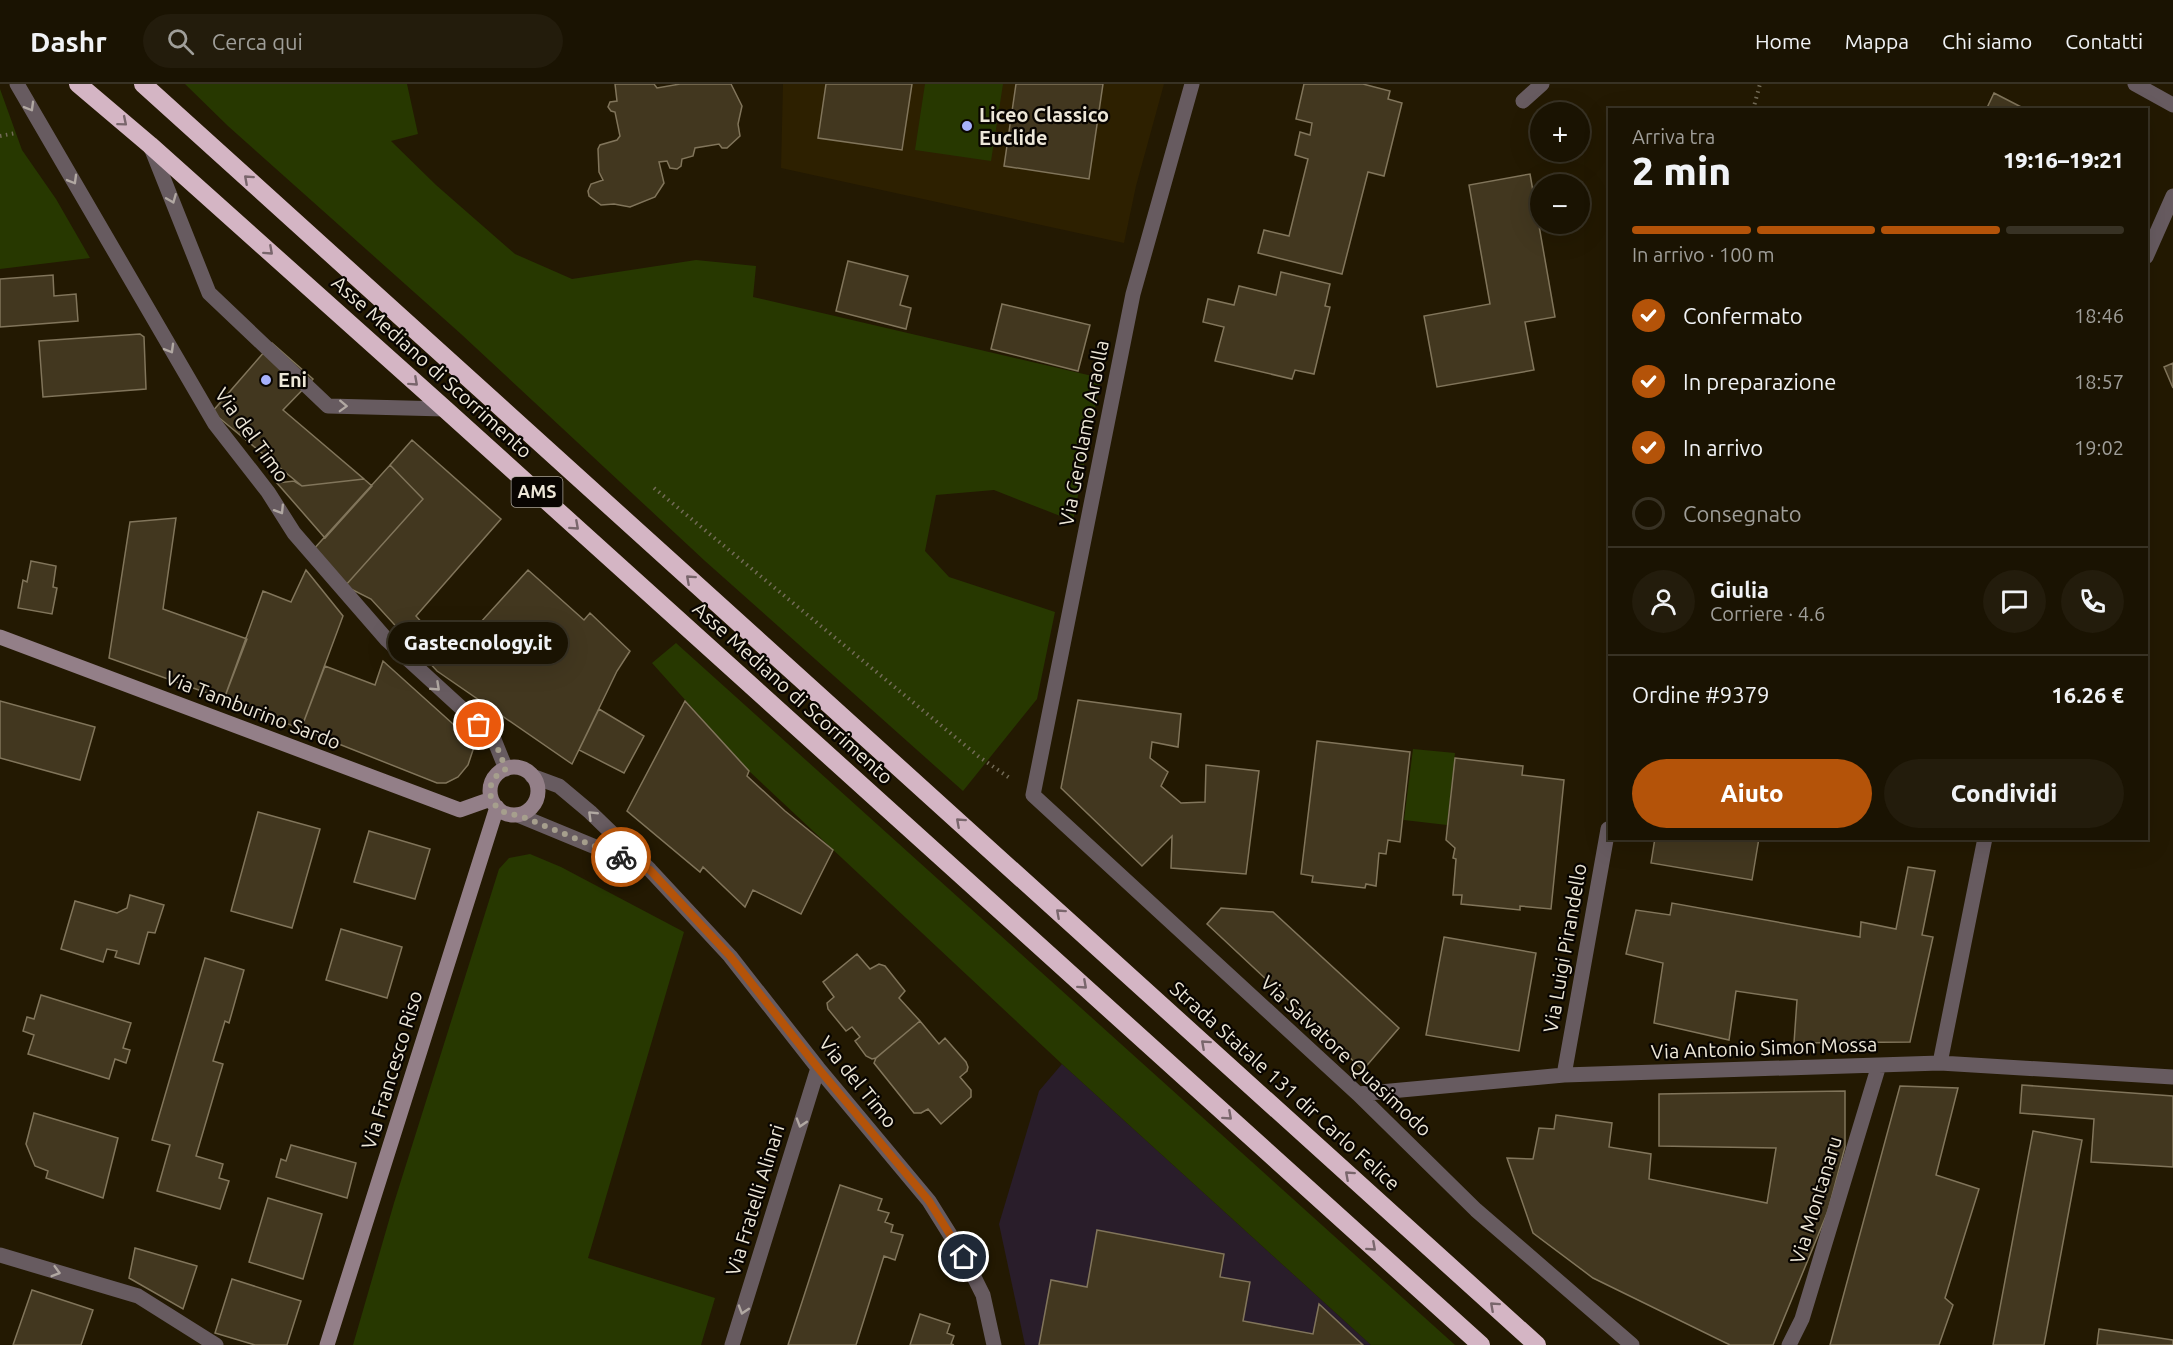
<!DOCTYPE html>
<html lang="it">
<meta charset="utf-8">
<style>
body{margin:0;font-family:Ubuntu,sans-serif;background:#231c0c;color:#f1f3f6;height:100vh;display:flex;flex-direction:column;font-size:22px;white-space:nowrap}
*{box-sizing:border-box;margin:0}
p{font-size:20px;color:#9f9e99}
.icon{flex:none;width:33px;height:33px;fill:none;stroke:currentColor;stroke-width:2;stroke-linecap:round;stroke-linejoin:round}
.map{position:relative;flex:1;overflow:hidden}
.panel{position:absolute;left:1608px;top:24px;width:540px;height:732px;display:flex;flex-direction:column;background:#1a1302;border-radius:0px;box-shadow:0 6px 24px #0002,0 0 0 2px #383224}
.panel>*{flex:none}
.fabs{position:absolute;left:1530px;top:18px;display:grid;gap:12px}
.fabs a{display:grid;place-items:center;width:60px;height:60px;border-radius:50%;background:#1a1302;box-shadow:0 6px 24px #0002,0 0 0 2px #383224;font-size:30px}
.pin{position:absolute;display:grid;place-items:center;width:51px;height:51px;color:#fff;margin:-26px;border:3px solid #fff;border-radius:50%;box-shadow:0 2px 6px #0007}
.courier{position:absolute;display:grid;place-items:center;width:60px;height:60px;margin:-30px;border:4px solid #b45309;border-radius:50%;background:#fff;color:#222;box-shadow:0 2px 8px #0007}
.bubble{position:absolute;height:42px;border-radius:21px;background:#1a1302;box-shadow:0 6px 24px #0002,0 0 0 2px #383224;font-size:20px;font-weight:800;line-height:42px;text-align:center}
.head em{font-style:normal;font-weight:800}
.head div{display:flex;flex-direction:column-reverse}
.head{display:flex;align-items:center;justify-content:space-between;height:102px;padding:0 24px}
h1{font-size:39px;font-weight:800;line-height:45px}
.bar{display:grid;grid-template-columns:repeat(4,1fr);gap:9px 6px;align-content:center;height:72px;padding:0 24px}
.bar i{height:8px;border-radius:4px;background:#383224}
.bar .selected{background:#b45309}
.bar p{grid-column:span 4}
.line{display:flex;align-items:center;gap:15px;padding:0 24px;border-top:2px solid #383224}
.line div{flex:1}
.round{display:grid;place-items:center;flex:none;width:63px;height:63px;border-radius:32px;background:#231c0c}
ol{padding:0 24px;list-style:none}
li{display:flex;align-items:center;gap:18px;height:66px}
li p{margin-inline-start:auto}
li .icon{padding:6px;border-radius:50%;background:#b45309;color:#fff;stroke-width:4}
li:last-child{color:#9f9e99}
li i{width:33px;height:33px;border:3px solid #383224;border-radius:50%}
.primary-button{display:flex;gap:12px;margin-top:auto;padding:12px 24px}
.primary-button a{flex:1;height:69px;border-radius:36px;background:#b45309;color:#fff;font-size:24px;font-weight:800;line-height:69px;text-align:center}
.primary-button a+a{background:#231c0c;color:#f1f3f6}
header{display:flex;align-items:center;gap:36px;box-sizing:border-box;height:84px;padding:0 30px;background:#1a1302;border-bottom:2px solid #383224}
header strong{font-size:28px}
nav{display:flex;gap:33px;margin-inline-start:auto;font-size:21px}
.search{width:420px;height:54px;background:#231c0c;display:flex;align-items:center;gap:15px;box-sizing:border-box;padding:0 21px;border-radius:33px;color:#9f9e99;font-size:22px}
.map>svg:first-child{display:block}
</style>
<header>
<strong>Dashr</strong>
<div class="search"><svg class="icon" aria-label="search" viewBox="0 0 24 24"><circle cx="10" cy="10" r="6"/><path d="M15 15l6 6"/></svg>Cerca qui</div>
<nav><a>Home</a><a>Mappa</a><a>Chi siamo</a><a>Contatti</a></nav>
</header>
<div class="map">
<svg width="2173" height="1261" viewBox="0 0 2173 1261">
<rect width="100%" height="100%" fill="#231902"/>
<!-- built -->
<path fill="#2d2000" d="M783,0H1164L1136,102L1124,159L781,84Z"/>
<!-- industrial -->
<path fill="#291d2a" d="M1062,980L1371,1261H1025L999,1140L1039,1007Z"/>
<!-- green -->
<path fill="#273800" d="M185,0H407L418,50L391,57L436,101L515,170L572,195L696,176L756,182L753,213L1101,294L1073,437L994,406L936,411L925,467L949,493L1055,528L1037,615L963,707L705,477L461,250L228,42Z
M925,0H1003L991,77L915,66Z
M0,5L22,66L56,115L90,174L0,185Z
M676,559L1455,1261H1371L1062,980L749,687L652,579Z
M1413,665L1455,669L1447,741L1404,736Z
M530,770L561,783L684,848L588,1174L715,1214L701,1261H353L394,1119L499,785L509,774Z"/>
<!-- building -->
<path fill="#42371f" stroke="#81755b" stroke-width="1.5" d="M615,0H654L657,4L680,0H731L742,22L738,40L740,52L727,64H722L719,60L695,64L693,72L682,75L681,82L677,85L670,84L667,77L659,78L664,99L655,113L630,123L614,120L601,121L589,112L588,107L591,100L603,96L599,88L598,65L600,61L617,56L620,52L615,28L611,27L608,23L610,18L617,17Z
M826,0H912L902,66L818,54Z
M1016,0H1103L1089,95L1004,82Z
M1304,0H1363L1390,7L1388,15L1402,19L1384,92L1368,88L1342,190L1258,169L1264,146L1289,152L1308,75L1295,71L1300,48L1310,51L1312,39L1296,35Z
M1994,9L2027,26H1986Z
M1530,90L1555,233L1525,238L1534,286L1437,303L1424,232L1490,220L1469,101Z
M848,177L908,192L900,221L911,224L906,245L836,227Z
M1281,188L1330,200L1325,222L1330,223L1314,290L1295,286L1292,295L1215,277L1224,243L1203,238L1208,215L1234,221L1239,202L1276,211Z
M53,191L54,212L76,210L78,237L0,243V195Z
M1002,220L1090,241L1078,287L991,265Z
M140,250L144,253L146,305L43,313L39,257Z
M272,259L313,295L283,326L364,395L302,402L212,328Z
M2173,279V304L2164,283Z
M412,356L501,435L416,532L451,571L528,486L584,536L590,529L630,567L617,587L572,680L437,587L371,515L345,502L423,415L390,381Z
M390,381L423,415L345,502L312,467Z
M364,395L372,402L325,454L277,399L294,397L302,402Z
M176,434L163,525L247,555L224,615L109,574L130,438Z
M31,477L56,482L53,503L57,504L52,530L18,524L23,496L27,498Z
M306,486L343,532L301,645L224,615L263,507L291,518Z
M383,577L473,658V666L468,681L458,693L446,699H437L301,645L325,582L375,601Z
M1078,616L1181,630L1178,663L1152,658L1150,674L1168,688L1161,702L1181,719L1205,718L1206,681L1259,687L1246,790L1171,784L1172,752L1142,782L1061,704Z
M0,617L95,643L80,696L0,674Z
M685,617L749,687L747,692L785,727L833,766L801,830L753,806L745,823L703,783L700,788L627,727Z
M599,625L644,652L624,689L579,666Z
M1317,657L1410,668L1400,758L1388,756L1386,770L1379,769L1376,802L1366,800L1365,804L1312,798L1313,792L1301,790Z
M1455,674L1523,682L1522,691L1564,696L1551,825L1520,822V826L1461,820L1462,811H1453L1456,775L1453,774L1455,764L1446,756Z
M258,728L320,745L292,844L231,827Z
M369,747L430,765L415,815L354,798Z
M1655,754H1759L1752,796L1651,779Z
M1908,783L1935,787L1922,851L1933,853L1910,958L1794,959L1797,916L1736,907L1729,956L1654,939L1663,879L1626,870L1636,826L1670,831L1672,819L1860,853L1861,838L1896,845Z
M130,811L164,821L155,849L148,848L139,880L115,873L117,867L107,865L103,878L61,865L75,817L117,829L127,824Z
M1221,824L1273,828L1399,944L1363,986L1207,840Z
M341,845L402,863L387,914L326,896Z
M1444,853L1536,869L1519,967L1426,951Z
M857,870L870,885L879,880L885,882L905,907L899,914L920,937L876,974L872,975L866,972L855,957L860,953L852,943L846,947L828,925L827,919L834,913L823,898Z
M205,874L244,886L229,939L225,937L213,977L223,980L196,1072L223,1080L219,1094L229,1097L220,1125L157,1107L170,1061L152,1056Z
M41,911L131,939L123,964L130,966L126,979L115,975L109,995L28,970L34,951L23,947L27,933L34,935Z
M920,937L939,960L945,954L966,978L968,983L967,987L960,993L971,1006V1013L941,1040L928,1025L921,1029H914L874,979L876,974Z
M2022,1001L2173,1012V1083L2091,1078L2094,1035L2020,1029Z
M1900,1002L1958,1004L1936,1091L1979,1105L1945,1214L1953,1221L1939,1261H1830Z
M1845,1007V1063L1828,1127L1773,1261H1730L1593,1194L1533,1149L1507,1074L1533,1075L1539,1044L1554,1045L1556,1031L1612,1039L1609,1063L1651,1070L1649,1095L1767,1119L1776,1064L1659,1062V1010Z
M34,1029L118,1054L103,1114L46,1094L48,1087L35,1082L26,1060Z
M2033,1047L2082,1056L2044,1261H1993Z
M291,1061L356,1079L347,1114L276,1093L281,1075L286,1077Z
M840,1101L882,1115L878,1126L889,1129L885,1138L893,1141L891,1148L903,1151L895,1176L884,1172L856,1261H788Z
M268,1114L322,1130L303,1195L249,1178Z
M1097,1146L1224,1170L1220,1193L1250,1198L1243,1237L1313,1250L1319,1220L1363,1261H1039L1051,1196L1087,1203Z
M135,1164L197,1182L183,1225L129,1194Z
M232,1195L301,1217L287,1261H255L215,1249Z
M32,1206L93,1226L81,1261H13Z
M920,1230L950,1240L947,1249L954,1252L951,1260L954,1261H910Z
M2099,1245L2173,1256V1261H2097Z"/>
<g fill="none" stroke-linecap="round" stroke-linejoin="round">
<!-- path -->
<path stroke="#736b57" stroke-width="4" stroke-dasharray="1.5 4.5" stroke-linecap="butt" d="M1753,26L1760,0
M0,52L16,49
M654,404L978,672L1011,695"/>
<!-- lane -->
<path stroke="#675b60" stroke-width="15" d="M150,61L209,209L328,322L445,325"/>
<!-- street -->
<path stroke="#675b60" stroke-width="15" d="M17,0L215,340L268,408L294,449L387,556L493,653L506,685
M1192,0L1133,210L1033,711L1358,1010L1476,1126L1632,1261
M2135,0L2173,21
M1523,17L1542,0
M2146,173L2173,112
M532,692L559,702L590,728L650,786L730,872L818,984L929,1117L964,1173L983,1211L994,1261
M518,731L639,781
M1940,979L1985,754
M1564,991L1608,745
M1358,1010L1564,991L1940,979L2173,993
M0,1171L138,1212L216,1261
M732,1261L818,984
M1789,1261L1802,1235L1879,981"/>
<!-- secondary -->
<path stroke="#937f88" stroke-width="15" d="M0,553L460,726L491,715
M490 707a24 24 0 1 1 48 0a24 24 0 1 1-48 0Z
M327,1261L497,723"/>
<!-- highway -->
<path stroke="#d4b5c4" stroke-width="18" d="M78,0L150,61L445,325L1481,1261
M143,0L1537,1261"/>
</g>
<!-- one-way arrows -->
<defs><path id="oneway-chevron" d="M-2-3.5L2.5 0L-2 3.5" fill="none" stroke-width="1.6" stroke-linecap="round" stroke-linejoin="round" transform="scale(1.5)"/></defs>
<g stroke="#b1a8a2">
<use href="#oneway-chevron" transform="translate(30 23) rotate(60)"/>
<use href="#oneway-chevron" transform="translate(73 96) rotate(60)"/>
<use href="#oneway-chevron" transform="translate(172 115) rotate(68)"/>
<use href="#oneway-chevron" transform="translate(170 265) rotate(60)"/>
<use href="#oneway-chevron" transform="translate(343 322) rotate(2)"/>
<use href="#oneway-chevron" transform="translate(280 426) rotate(58)"/>
<use href="#oneway-chevron" transform="translate(436 603) rotate(43)"/>
<use href="#oneway-chevron" transform="translate(592 731) rotate(-136)"/>
<use href="#oneway-chevron" transform="translate(801 1039) rotate(107)"/>
<use href="#oneway-chevron" transform="translate(56 1188) rotate(16)"/>
<use href="#oneway-chevron" transform="translate(743 1226) rotate(107)"/>
</g>
<g stroke="#79666c">
<use href="#oneway-chevron" transform="translate(123 38) rotate(40)"/>
<use href="#oneway-chevron" transform="translate(248 95) rotate(-138)"/>
<use href="#oneway-chevron" transform="translate(269 167) rotate(42)"/>
<use href="#oneway-chevron" transform="translate(414 298) rotate(42)"/>
<use href="#oneway-chevron" transform="translate(575 442) rotate(42)"/>
<use href="#oneway-chevron" transform="translate(690 495) rotate(-138)"/>
<use href="#oneway-chevron" transform="translate(960 738) rotate(-138)"/>
<use href="#oneway-chevron" transform="translate(1060 829) rotate(-138)"/>
<use href="#oneway-chevron" transform="translate(1083 901) rotate(42)"/>
<use href="#oneway-chevron" transform="translate(1205 960) rotate(-138)"/>
<use href="#oneway-chevron" transform="translate(1228 1032) rotate(42)"/>
<use href="#oneway-chevron" transform="translate(1349 1091) rotate(-138)"/>
<use href="#oneway-chevron" transform="translate(1372 1163) rotate(42)"/>
<use href="#oneway-chevron" transform="translate(1494 1222) rotate(-138)"/>
</g>
<g fill="none" stroke-linecap="round" stroke-linejoin="round">
<!-- done -->
<path stroke="#a69f8d" stroke-width="6" stroke-dasharray="0 10.8" d="M479,641L493,653L506,685C479,698 489,731 518,731L621,773"/>
<!-- route -->
<path stroke="#b45309" stroke-width="8" d="M621,773L650,786L730,872L818,984L929,1117L964,1173"/>
</g>
<!-- markers -->
<g fill="#a6b1fc" stroke="#090501" stroke-width="2">
<circle cx="967" cy="42" r="6"/>
<circle cx="266" cy="296" r="6"/>
</g>
<g text-anchor="middle" stroke-width="4.5" stroke-linejoin="round" paint-order="stroke">
<!-- shield labels -->
<rect fill="#090501" stroke="#a9a398" stroke-width="1.5" x="511.5" y="393" width="51" height="30" rx="4.5"/>
<g font-size="18" font-weight="bold" fill="#ede7d8">
<text x="537" y="414">AMS</text>
</g>
<!-- poi labels -->
<g font-size="20" font-weight="bold" fill="#ede7d8" stroke="#090501" text-anchor="start">
<text x="979" y="38">Liceo Classico<tspan x="979" dy="23">Euclide</tspan></text>
<text x="278" y="303">Eni</text>
</g>
<!-- street labels -->
<g font-size="20" fill="#ede7d8" stroke="#090501">
<text transform="translate(432 283) rotate(42)" y="7">Asse Mediano di Scorrimento</text>
<text transform="translate(1084 349) rotate(-79)" y="7">Via Gerolamo Araolla</text>
<text transform="translate(252 351) rotate(54)" y="7">Via del Timo</text>
<text transform="translate(793 609) rotate(42)" y="7">Asse Mediano di Scorrimento</text>
<text transform="translate(253 626) rotate(21)" y="7">Via Tamburino Sardo</text>
<text transform="translate(1565 864) rotate(-80)" y="7">Via Luigi Pirandello</text>
<text transform="translate(1764 964) rotate(-2)" y="7">Via Antonio Simon Mossa</text>
<text transform="translate(1346 972) rotate(43)" y="7">Via Salvatore Quasimodo</text>
<text transform="translate(392 986) rotate(-73)" y="7">Via Francesco Riso</text>
<text transform="translate(858 998) rotate(51)" y="7">Via del Timo</text>
<text transform="translate(1285 1002) rotate(42)" y="7">Strada Statale 131 dir Carlo Felice</text>
<text transform="translate(755 1116) rotate(-73)" y="7">Via Fratelli Alinari</text>
<text transform="translate(1816 1116) rotate(-73)" y="7">Via Montanaru</text>
</g>
</g>
</svg>
<div class="fabs">
<a>+</a>
<a>−</a>
</div>
<div class="pin" style="left:479px;top:641px;background:#ea580c"><svg class="icon" aria-label="bag" viewBox="0 0 24 24"><path d="M5 8h14l-1 12H6zM9 8a3 3 0 0 1 6 0"/></svg></div>
<div class="pin" style="left:964px;top:1173px;background:#1f2937"><svg class="icon" aria-label="home" viewBox="0 0 24 24"><path d="M3 11l9-7 9 7M6 9v11h12V9"/></svg></div>
<div class="courier" style="left:621px;top:773px"><svg class="icon" aria-label="bike" viewBox="0 0 24 24"><circle cx="6" cy="16" r="4"/><circle cx="18" cy="16" r="4"/><path d="M6 16l4-8h5l3 8M10 8l3 8H6M13 5h3"/></svg></div>
<div class="bubble" style="left:388px;top:538px;width:180px">Gastecnology.it</div>
<section class="panel">
<div class="head"><div><h1>2 min</h1><p>Arriva tra</p></div><em>19:16–19:21</em></div>
<div class="bar"><i class="selected"></i><i class="selected"></i><i class="selected"></i><i></i><p>In arrivo · 100 m</p></div>
<ol>
<li><svg class="icon" aria-label="check" viewBox="0 0 24 24"><path d="M5 12l5 5 9-10"/></svg>Confermato<p>18:46</p></li>
<li><svg class="icon" aria-label="check" viewBox="0 0 24 24"><path d="M5 12l5 5 9-10"/></svg>In preparazione<p>18:57</p></li>
<li><svg class="icon" aria-label="check" viewBox="0 0 24 24"><path d="M5 12l5 5 9-10"/></svg>In arrivo<p>19:02</p></li>
<li><i></i>Consegnato</li>
</ol>
<div class="line" style="height:108px"><a class="round"><svg class="icon" aria-label="person" viewBox="0 0 24 24"><circle cx="12" cy="8" r="4"/><path d="M4 21q1-7 8-7t8 7"/></svg></a><div><b>Giulia</b><p>Corriere · 4.6</p></div><a class="round"><svg class="icon" aria-label="chat" viewBox="0 0 24 24"><path d="M4 5h16v11H9l-5 4z"/></svg></a><a class="round"><svg class="icon" aria-label="phone" viewBox="0 0 24 24"><path d="M5 4h4l2 5-3 2q2 4 5 5l2-3 5 2v4C11 20 4 13 5 4z"/></svg></a></div>
<div class="line" style="height:78px"><div>Ordine #9379</div><b>16.26 €</b></div>
<div class="primary-button"><a>Aiuto</a><a>Condividi</a></div>
</section>
</div>
